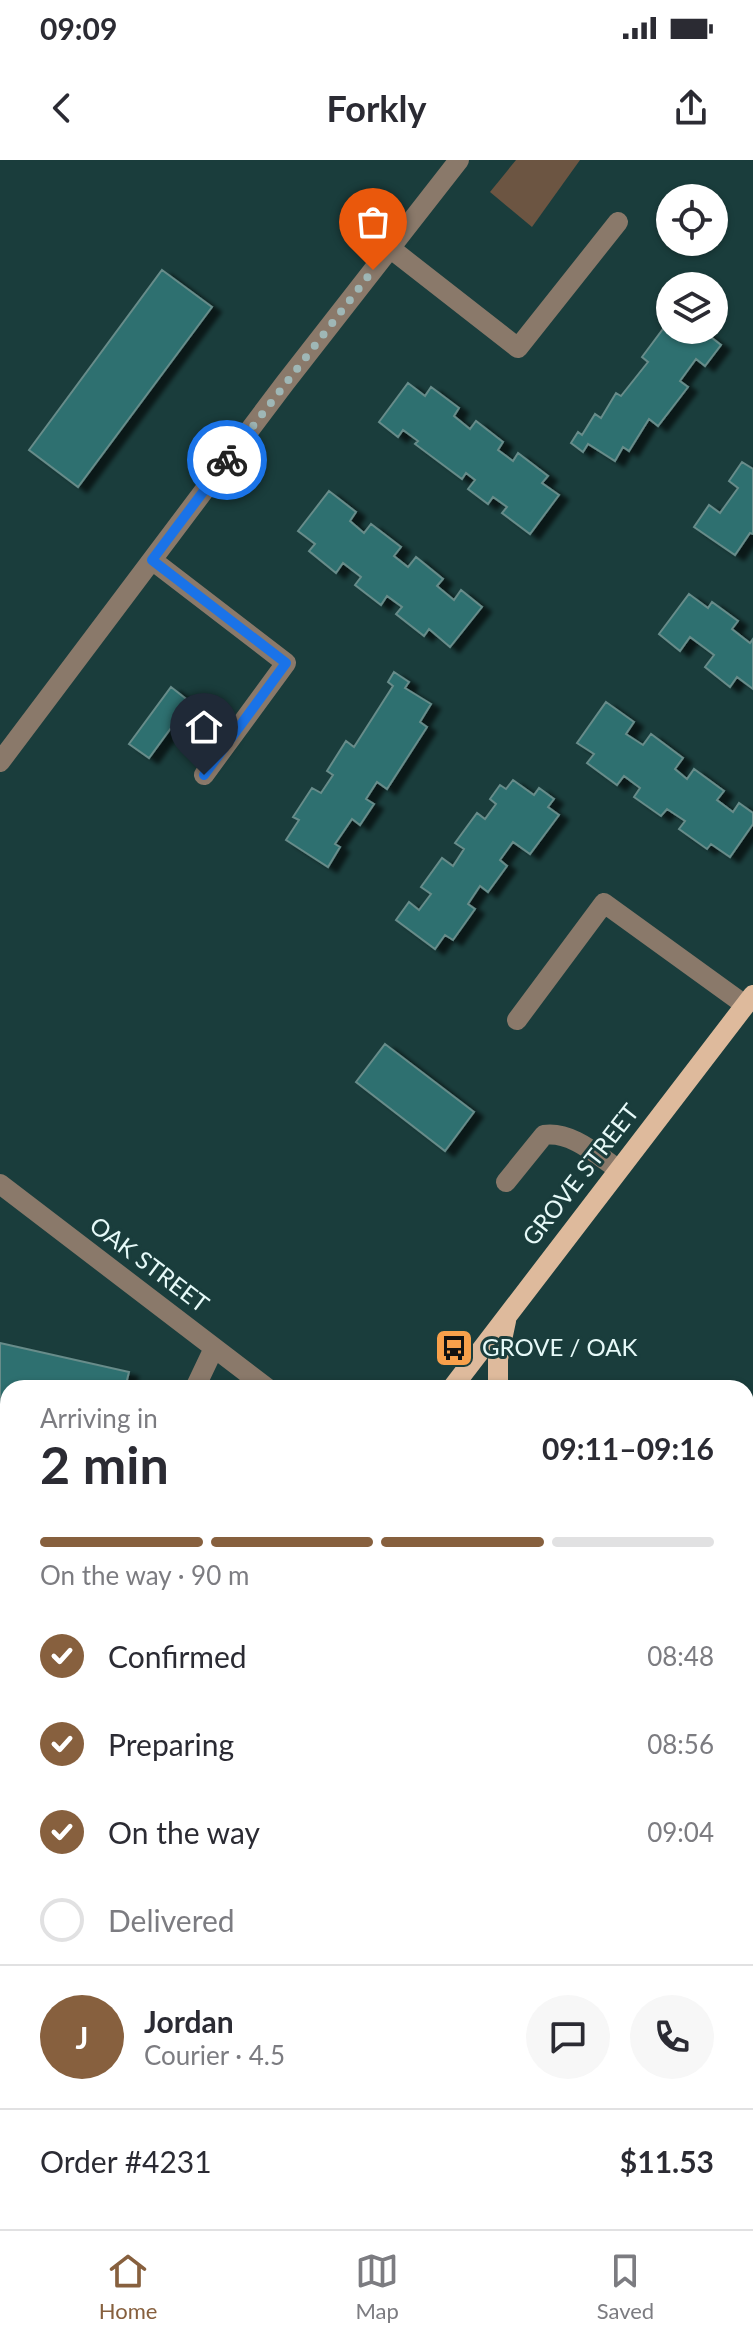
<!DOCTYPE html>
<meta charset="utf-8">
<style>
body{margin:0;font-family:Lato,sans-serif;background:#f7f7f7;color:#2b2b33;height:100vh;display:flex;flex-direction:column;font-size:30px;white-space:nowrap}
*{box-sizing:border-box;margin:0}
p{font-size:26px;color:#7c7c81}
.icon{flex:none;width:44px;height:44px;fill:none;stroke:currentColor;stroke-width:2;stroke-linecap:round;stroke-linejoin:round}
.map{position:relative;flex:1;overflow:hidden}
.sheet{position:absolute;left:0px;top:1220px;width:754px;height:850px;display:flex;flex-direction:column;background:#fff;border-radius:24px 24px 0 0;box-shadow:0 2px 6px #0004}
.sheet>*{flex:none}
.fabs{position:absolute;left:656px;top:24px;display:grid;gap:16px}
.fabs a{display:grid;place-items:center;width:72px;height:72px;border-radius:50%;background:#fff;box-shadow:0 2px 6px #0004;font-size:40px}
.pin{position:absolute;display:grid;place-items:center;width:68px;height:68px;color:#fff;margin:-82px -34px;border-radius:50% 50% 50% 0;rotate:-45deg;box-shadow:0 0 8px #0007}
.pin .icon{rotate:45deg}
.courier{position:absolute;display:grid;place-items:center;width:80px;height:80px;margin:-40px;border:6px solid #1a73e8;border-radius:50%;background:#fff;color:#222;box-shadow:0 2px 10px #0007}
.overview em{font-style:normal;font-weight:700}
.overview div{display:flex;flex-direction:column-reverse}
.overview{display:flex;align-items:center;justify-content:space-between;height:136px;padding:0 40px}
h1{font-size:52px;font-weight:700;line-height:60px}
.bar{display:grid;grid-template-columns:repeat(4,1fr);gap:12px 8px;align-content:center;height:96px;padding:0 40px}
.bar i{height:10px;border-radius:6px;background:#e1e1e2}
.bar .selected{background:#87603e}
.bar p{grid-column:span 4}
.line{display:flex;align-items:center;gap:20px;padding:0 40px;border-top:2px solid #e1e1e2}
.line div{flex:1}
.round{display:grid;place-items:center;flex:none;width:84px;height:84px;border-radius:42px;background:#f7f7f7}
ol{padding:0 40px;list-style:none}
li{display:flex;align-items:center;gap:24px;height:88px}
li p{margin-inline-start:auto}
li .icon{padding:8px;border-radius:50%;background:#87603e;color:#fff;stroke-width:4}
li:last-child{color:#7c7c81}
li i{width:44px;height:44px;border:4px solid #e1e1e2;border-radius:50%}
.status{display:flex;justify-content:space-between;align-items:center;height:56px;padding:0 40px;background:#fff;direction:ltr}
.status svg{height:22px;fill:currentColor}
header{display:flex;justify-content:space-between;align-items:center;height:104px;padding:0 40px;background:#fff;font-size:36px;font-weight:700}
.tab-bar{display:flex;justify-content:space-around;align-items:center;height:112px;border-top:2px solid #e1e1e2;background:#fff;font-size:22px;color:#7c7c81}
.tab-bar a{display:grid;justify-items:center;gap:4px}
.tab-bar .selected{color:#87603e}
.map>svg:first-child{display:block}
</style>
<div class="status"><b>09:09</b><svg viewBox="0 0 49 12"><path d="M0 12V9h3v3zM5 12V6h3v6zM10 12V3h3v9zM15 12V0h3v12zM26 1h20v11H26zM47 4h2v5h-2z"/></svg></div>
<header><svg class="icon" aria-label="back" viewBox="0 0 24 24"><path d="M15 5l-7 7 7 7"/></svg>Forkly<svg class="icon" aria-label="share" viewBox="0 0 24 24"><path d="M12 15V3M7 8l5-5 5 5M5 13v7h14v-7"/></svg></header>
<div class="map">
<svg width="753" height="2069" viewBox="0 0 753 2069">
<defs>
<filter id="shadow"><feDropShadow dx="9" dy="5" stdDeviation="2" flood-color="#0009"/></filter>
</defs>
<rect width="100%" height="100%" fill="#1a3d3c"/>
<!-- green -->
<path fill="#6c5542" d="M516,0H580L532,67L490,32Z"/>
<!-- building -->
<path fill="#2d706f" stroke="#678c8a" stroke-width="2" filter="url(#shadow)" d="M162,110L212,147L78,327L29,290Z
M663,169L668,173L671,170H702L721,185L705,206L696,199L680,221L688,227L658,266L649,259L629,291L623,287L615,301L588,284L583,292L571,283L578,272L582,275L595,254L601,258L616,233L621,236L648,202L642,197Z
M408,223L425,236L431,227L459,248L454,256L470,269L476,261L503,282L498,290L513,301L518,293L548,316L542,323L559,335L530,374L502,353L507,347L493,337L488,344L468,329L475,320L466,313L462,319L415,284L418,281L403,270L398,277L379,262Z
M742,302L753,309V374L750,373L735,395L694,367L709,345L720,353L738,328L729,321Z
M329,331L356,352L350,361L364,373L371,364L401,387L394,396L408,407L416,397L443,419L437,426L454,440L461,430L482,447L450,487L429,469L424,476L396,454L402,447L387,436L381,445L355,425L361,417L343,403L336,413L309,391L315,384L298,371Z
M689,434L708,448L712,442L738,461L732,469L750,483L753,479V529L737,517L730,527L705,507L714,495L690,477L680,491L659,474Z
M394,512L409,522L405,528L431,544L420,562L427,567L387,629L377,622L366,639L374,644L360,665L352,659L335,684L340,687L328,707L286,680L299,660L293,657L312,628L321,633L333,615L327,611L346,581L354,587L393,526L388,522Z
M171,527L190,542L149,598L129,584Z
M606,542L634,562L626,574L643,585L651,574L683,598L675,609L687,619L694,609L724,631L717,640L733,652L739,643L753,653V664L730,697L711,684L707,689L679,669L685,661L667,649L661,656L634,637L640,628L624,616L617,625L587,603L594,594L577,583Z
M513,620L534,635L539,628L554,639L548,647L559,655L530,694L513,682L500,700L507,706L488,732L480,726L468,744L475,749L453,780L445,775L435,789L396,760L409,742L419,750L431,734L421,727L442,698L453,706L464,689L455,683L477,653L485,659L496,644L490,639L500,625L506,629Z
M385,884L474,952L445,991L356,922Z
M0,1183L129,1212L125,1228H8V1963L0,2003Z
M753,1387V1419L746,1403V1390Z
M753,1750V1772L751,1773L746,1763V1753Z
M751,1905L753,1948H746V1906Z"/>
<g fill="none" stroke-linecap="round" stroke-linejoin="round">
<!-- minor -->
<path stroke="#8a796a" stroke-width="20" d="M390,88L518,188L618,62
M152,400L286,503L204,615
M0,602L285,223L459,0
M517,860L604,743L745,845
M506,1022L544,975C571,971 597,995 618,1009
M0,1024L267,1228
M195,1228L214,1188
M507,2062L508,2069
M78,2069V2062"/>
<!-- major -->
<path stroke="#deba9c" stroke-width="20" d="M452,1228L753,835
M498,1228V1199L506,1161
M746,1300L753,1297
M337,2069V2062"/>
</g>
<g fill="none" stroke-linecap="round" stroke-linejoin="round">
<!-- done -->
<path stroke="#9fb7b6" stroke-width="8" stroke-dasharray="0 14.4" d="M227,300L373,110"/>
<!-- route -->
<path stroke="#1a73e8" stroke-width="10" d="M204,615L286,503L152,400L227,300"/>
</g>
<!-- icons -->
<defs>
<symbol id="bus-square" viewBox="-11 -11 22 22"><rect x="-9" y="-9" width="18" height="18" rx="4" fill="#f8a04b" stroke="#1a3d3c"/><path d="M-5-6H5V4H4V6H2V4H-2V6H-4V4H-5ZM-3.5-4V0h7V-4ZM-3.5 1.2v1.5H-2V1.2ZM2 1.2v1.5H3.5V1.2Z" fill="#111"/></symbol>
</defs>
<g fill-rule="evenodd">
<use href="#bus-square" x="432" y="1166" width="44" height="44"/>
</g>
<g text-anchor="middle" stroke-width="6" stroke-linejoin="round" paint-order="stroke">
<!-- street labels -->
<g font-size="24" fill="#e6f9f8" stroke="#1a3d3c">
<text transform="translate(581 1015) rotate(-52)" y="8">GROVE STREET</text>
<text transform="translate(149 1105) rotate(37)" y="8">OAK STREET</text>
</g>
<!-- poi labels -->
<g font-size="24" fill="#e6f9f8" stroke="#1a3d3c" text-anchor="start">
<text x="482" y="1196">GROVE / OAK</text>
</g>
</g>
</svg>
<div class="fabs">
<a><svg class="icon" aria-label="locate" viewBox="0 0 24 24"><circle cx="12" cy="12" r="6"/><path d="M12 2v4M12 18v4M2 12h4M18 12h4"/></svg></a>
<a><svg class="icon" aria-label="layers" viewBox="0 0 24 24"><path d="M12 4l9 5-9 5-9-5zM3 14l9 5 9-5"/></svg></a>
</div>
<div class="pin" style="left:373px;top:110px;background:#ea580c"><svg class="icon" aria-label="bag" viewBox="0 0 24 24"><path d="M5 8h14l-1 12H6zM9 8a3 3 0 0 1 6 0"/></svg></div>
<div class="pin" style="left:204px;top:615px;background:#1f2937"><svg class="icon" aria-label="home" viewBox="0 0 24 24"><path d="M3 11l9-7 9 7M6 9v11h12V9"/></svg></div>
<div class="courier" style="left:227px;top:300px"><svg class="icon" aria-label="bike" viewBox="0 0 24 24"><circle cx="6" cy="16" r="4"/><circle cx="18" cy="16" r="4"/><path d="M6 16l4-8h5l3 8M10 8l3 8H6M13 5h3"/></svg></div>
<section class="sheet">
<div class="overview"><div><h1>2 min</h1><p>Arriving in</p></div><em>09:11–09:16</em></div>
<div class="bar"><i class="selected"></i><i class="selected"></i><i class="selected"></i><i></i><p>On the way · 90 m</p></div>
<ol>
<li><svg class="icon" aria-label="check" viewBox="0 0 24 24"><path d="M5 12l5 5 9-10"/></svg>Confirmed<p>08:48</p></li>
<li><svg class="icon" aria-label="check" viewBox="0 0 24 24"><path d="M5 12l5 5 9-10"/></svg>Preparing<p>08:56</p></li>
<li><svg class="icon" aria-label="check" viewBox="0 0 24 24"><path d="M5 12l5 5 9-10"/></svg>On the way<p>09:04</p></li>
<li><i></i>Delivered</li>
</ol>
<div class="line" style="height:144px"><b class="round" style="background:#87603e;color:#fff">J</b><div><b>Jordan</b><p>Courier · 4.5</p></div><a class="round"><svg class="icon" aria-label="chat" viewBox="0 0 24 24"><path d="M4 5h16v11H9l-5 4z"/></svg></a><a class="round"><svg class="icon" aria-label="phone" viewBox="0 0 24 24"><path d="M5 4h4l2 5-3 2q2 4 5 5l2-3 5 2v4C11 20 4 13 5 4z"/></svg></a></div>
<div class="line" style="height:104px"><div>Order #4231</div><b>$11.53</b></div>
</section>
</div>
<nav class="tab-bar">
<a class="selected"><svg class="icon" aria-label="home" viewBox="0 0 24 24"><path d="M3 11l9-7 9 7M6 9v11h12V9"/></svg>Home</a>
<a><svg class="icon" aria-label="map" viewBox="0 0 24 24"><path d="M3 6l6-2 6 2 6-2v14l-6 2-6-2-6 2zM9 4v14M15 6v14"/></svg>Map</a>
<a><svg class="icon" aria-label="saved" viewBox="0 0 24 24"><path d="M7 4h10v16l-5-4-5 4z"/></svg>Saved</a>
</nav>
